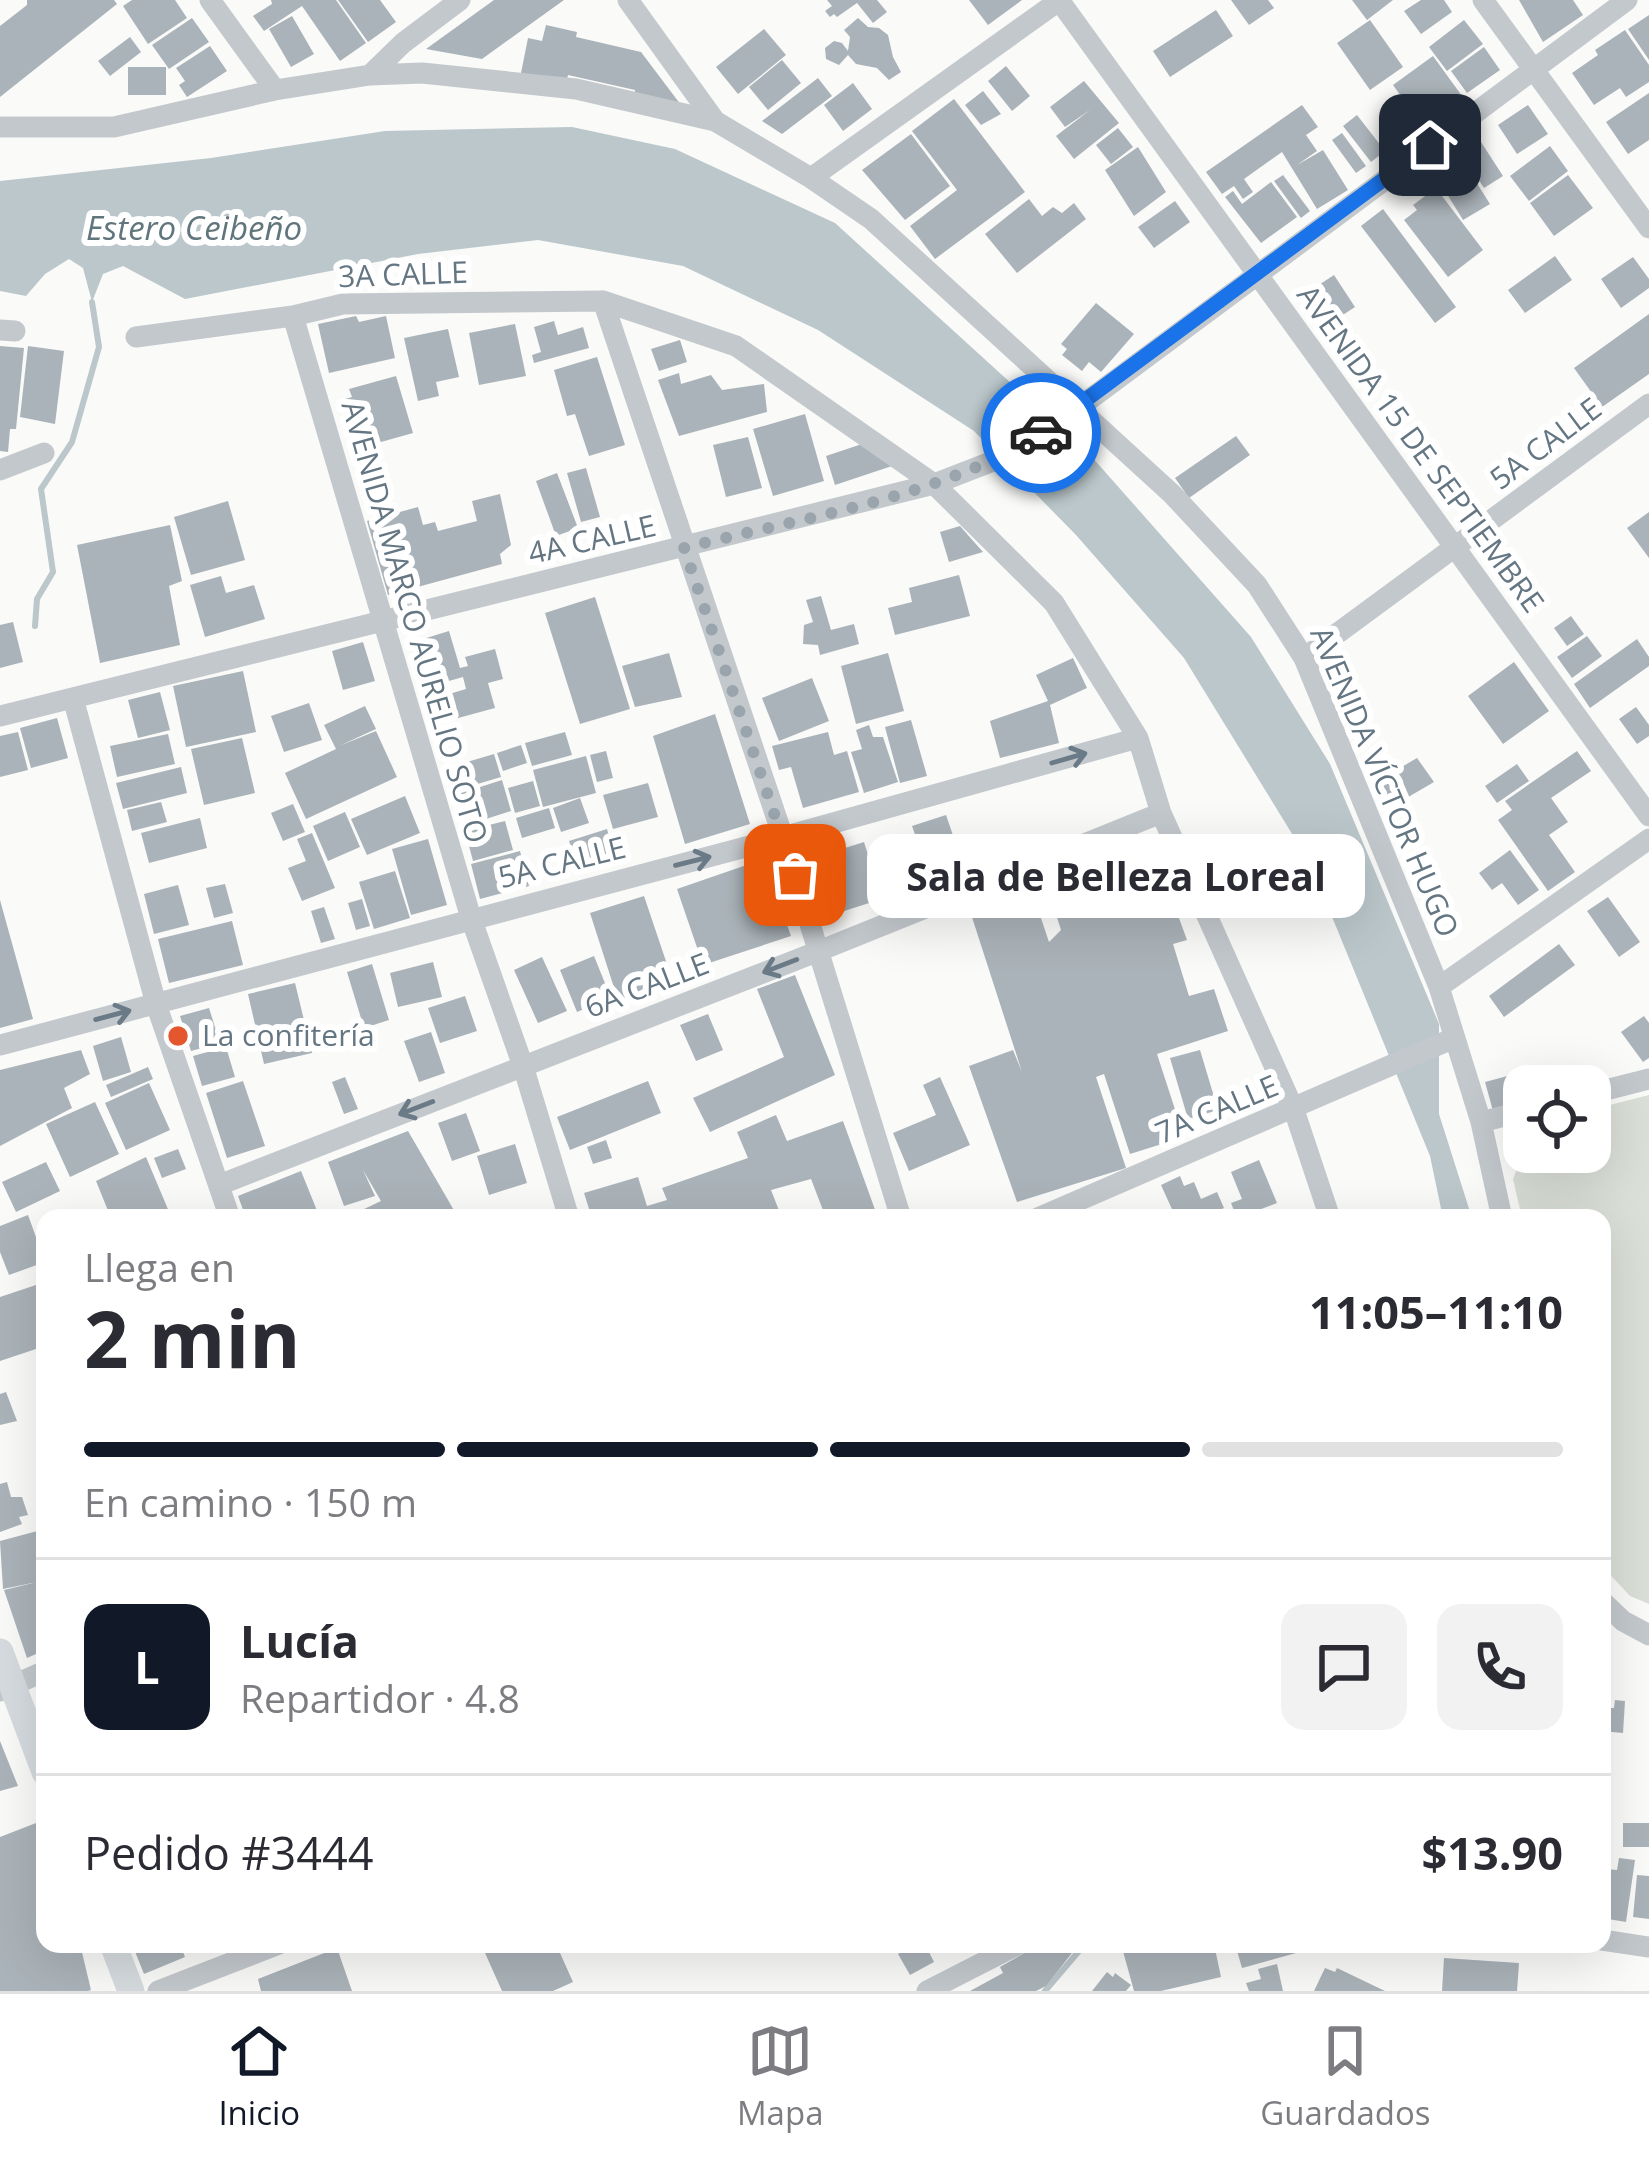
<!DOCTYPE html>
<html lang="es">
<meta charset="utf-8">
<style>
body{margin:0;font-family:"Open Sans",sans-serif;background:#f2f2f3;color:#2b2b33;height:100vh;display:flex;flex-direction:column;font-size:45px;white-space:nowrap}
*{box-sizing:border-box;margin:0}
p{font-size:39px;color:#7c7c81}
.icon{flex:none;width:66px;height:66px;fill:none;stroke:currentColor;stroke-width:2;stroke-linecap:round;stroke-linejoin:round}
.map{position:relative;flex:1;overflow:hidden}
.drawer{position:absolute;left:36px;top:1209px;width:1575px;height:744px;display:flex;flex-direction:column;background:#fff;border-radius:24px;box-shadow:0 12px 48px #0002}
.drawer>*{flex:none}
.controls{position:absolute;left:1503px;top:1065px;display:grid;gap:24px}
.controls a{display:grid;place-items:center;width:108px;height:108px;border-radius:24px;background:#fff;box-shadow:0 12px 48px #0002;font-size:60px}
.pin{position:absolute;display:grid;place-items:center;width:102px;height:102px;color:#fff;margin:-51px;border-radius:24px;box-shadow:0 6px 18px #0006}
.courier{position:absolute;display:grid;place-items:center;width:120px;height:120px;margin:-60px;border:9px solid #1a73e8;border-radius:50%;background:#fff;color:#222;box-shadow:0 3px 15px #0007}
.bubble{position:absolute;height:84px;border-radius:24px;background:#fff;box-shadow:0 12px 48px #0002;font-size:39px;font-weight:700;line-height:84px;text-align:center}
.overview em{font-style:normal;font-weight:700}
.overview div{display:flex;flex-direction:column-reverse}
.overview{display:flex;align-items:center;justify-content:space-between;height:204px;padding:0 48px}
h1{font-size:78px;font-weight:700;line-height:90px}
.bar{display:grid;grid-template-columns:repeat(4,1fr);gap:18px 12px;align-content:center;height:144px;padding:0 48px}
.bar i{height:15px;border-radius:9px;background:#e1e1e2}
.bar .active{background:#111827}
.bar p{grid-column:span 4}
.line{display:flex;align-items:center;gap:30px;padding:0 48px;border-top:3px solid #e1e1e2}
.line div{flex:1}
.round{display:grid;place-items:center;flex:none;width:126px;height:126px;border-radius:24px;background:#f2f2f3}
.tabs{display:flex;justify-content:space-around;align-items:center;height:168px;border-top:3px solid #e1e1e2;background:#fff;font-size:33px;color:#7c7c81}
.tabs a{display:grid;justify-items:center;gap:6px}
.tabs .active{color:#111827}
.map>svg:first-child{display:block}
</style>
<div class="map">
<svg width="1649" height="1991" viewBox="0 0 1649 1991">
<rect width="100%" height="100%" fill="#fafaf8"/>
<!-- green -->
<path fill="#dadfd7" d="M1649,1095V1604L1630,1596L1602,1566V1218H1522L1513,1179L1524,1151L1590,1152V1110Z"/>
<!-- water -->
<path fill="#bbc7cb" d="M572,127L675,149L835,223L1091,456L1251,637L1330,764L1439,1024V1114L1472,1218H1443L1430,1156L1310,863L1184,658L1076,535L974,431L818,330L683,266L538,240L418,254L185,299L123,266L103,274L92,302L83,268L69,259L45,274L26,296L0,291V181L211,158L385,131Z"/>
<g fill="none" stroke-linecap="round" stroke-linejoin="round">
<!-- stream -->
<path stroke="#bbc7cb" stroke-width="6" d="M35,626L37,599L53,572L41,489L72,442L99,347L92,302
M1045,1991L1085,1944"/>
</g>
<!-- building -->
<path fill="#aab3b9" d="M27,0H114L117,4L0,97V26L27,5Z
M132,0H175L187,18L148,44L123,6Z
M271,0H336L366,43L340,61L302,6L264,31L253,16L272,4Z
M338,0H380L396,22L368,42Z
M494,0H564L482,59L426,49Z
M827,0H877L887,12L873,23L857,3L837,17L834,14L830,17L825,11L832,6Z
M969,0H1022L988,25Z
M1231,0H1268L1274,8L1249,25Z
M1352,0H1393L1367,20Z
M1421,0H1444L1452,12L1421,34L1404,11Z
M1519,0H1573L1583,15L1543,42Z
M1216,10L1233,36L1170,77L1153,51Z
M1649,15V60L1628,29Z
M292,16L314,54L291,67L269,29Z
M192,18L209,42L169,69L152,45Z
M858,18L868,27L879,28L888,35L893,57L901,72L889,80L877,68L856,64L848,55L839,65L826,59L825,48L834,41L842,43L848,51L850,37L844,30Z
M1370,20L1403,67L1370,90L1337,43Z
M1464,20L1483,44L1447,71L1429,47Z
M546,25L577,32L576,37L641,52L681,105L635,97V90L568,75L566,83L521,73L528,38L542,41Z
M764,29L786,55L738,94L716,67Z
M1625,30L1649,65V82L1626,97L1620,88L1594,105L1572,73L1598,55L1595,50Z
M130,37L141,52L110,76L98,61Z
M210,46L227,71L187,97L179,85L185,81L176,68Z
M1484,47L1500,70L1467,93L1451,71Z
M1433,56L1462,96L1422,125L1393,85Z
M782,60L801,83L768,110L749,87Z
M1006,66L1030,96L1012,111L988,81Z
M128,67H166V95H128Z
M818,78L832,96L782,134L762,121Z
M1084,81L1119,123L1074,159L1056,136L1090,110L1065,127L1050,107Z
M853,83L872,109L843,131L824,105Z
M983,91L1001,114L981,125L965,105Z
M1649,93V140L1628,154L1606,122Z
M954,99L1025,192L935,259L910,226L957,190L912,131Z
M1400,99L1421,128L1405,140L1384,110Z
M1302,105L1318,127L1306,135L1317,151L1297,165L1323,150L1348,190L1317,209L1282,152L1244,179L1253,192L1243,199L1234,186L1222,194L1206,172Z
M1528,105L1548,134L1517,154L1498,125Z
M1357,115L1385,151L1371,162L1343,126Z
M1118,128L1133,147L1111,164L1096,145Z
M1342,133L1366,166L1356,173L1332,140Z
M911,134L950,186L905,220L862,170Z
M1481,142L1503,176L1484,188L1462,154Z
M1550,146L1568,171L1529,201L1510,176Z
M1138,147L1166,192L1134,216L1105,170Z
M1457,152L1490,204L1463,220L1431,168Z
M1283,175L1310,211L1301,218L1274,181Z
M1568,175L1593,208L1554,236L1530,203Z
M1271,182L1297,217L1261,243L1225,197L1233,191L1242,204Z
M1436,188L1483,250L1448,277L1404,220L1417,210L1413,205Z
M1029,199L1042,216L1053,207L1062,213L1074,203L1086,219L1017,273L985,234Z
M1175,201L1190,222L1154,248L1138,227Z
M1383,209L1456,307L1435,323L1361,226Z
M1555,256L1572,280L1525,313L1508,290Z
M1633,257L1649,279V288L1621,308L1601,279Z
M1334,275L1355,307L1323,328L1302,296Z
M1096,303L1134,334L1101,372L1089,362L1082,371L1062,355L1067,349L1061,344Z
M1649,314V374L1602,407L1574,368Z
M356,316L359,322L386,316L395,358L329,373L318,324Z
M554,321L558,335L583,327L589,348L534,363L532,355L541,352L534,327Z
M515,324L526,376L479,385L469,333Z
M448,329L459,377L436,382L439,396L418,401L404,338Z
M680,340L687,362L659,371L651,349Z
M0,346L24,348L16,429H10L8,452L0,451Z
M28,346L64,351L55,424L20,417Z
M1361,350L1370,366L1352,376L1343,360Z
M597,357L625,445L589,456L575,414L567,416L554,370Z
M679,373L681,384L711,375L722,390L764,384L767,412L679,436L658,380Z
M396,376L413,433L356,449L342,400L352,397L349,389Z
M805,414L824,481L773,496L753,429Z
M1236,436L1250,455L1189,498L1175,478Z
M748,437L762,488L726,497L713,445Z
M865,443L892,466L835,485L826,456Z
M586,468L600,517L581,522L567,473Z
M557,473L578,528L556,536L536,481Z
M500,494L511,545L500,554L502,564L388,595L367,521L418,507L423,525L435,522L438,531L477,521L472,501Z
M228,501L245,560L191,575L174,517Z
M1649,512V558L1627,528Z
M170,525L182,581L169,586L180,645L100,663L77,545Z
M960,526L983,552L949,562L940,532Z
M1527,574L1543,598L1518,606L1506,588Z
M959,575L970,616L895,635L888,608L912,602L909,588Z
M221,576L226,593L254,585L265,619L205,637L190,585Z
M821,596L831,630L854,624L859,644L820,655L818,645L803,644L804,625L813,622L806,600Z
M595,597L630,709L580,724L545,613Z
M1571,616L1584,634L1567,646L1554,628Z
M13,622L23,662L0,668V625Z
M449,631L460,668L468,666L465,657L495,649L503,679L488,683L495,708L436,724L429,700L466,689L463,677L424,688L410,643Z
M1587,636L1602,656L1572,678L1557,657Z
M1637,639L1649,657V666L1590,708L1574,684Z
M363,642L375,681L343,690L332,651Z
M669,653L682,697L635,707L622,666Z
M888,653L904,711L856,724L841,666Z
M1073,658L1087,688L1050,705L1059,743L1000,758L990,721L1048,701L1036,675Z
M1514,662L1549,711L1503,744L1468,696Z
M243,671L256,732L186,747L173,686Z
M812,678L829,721L779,741L762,698Z
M160,692L170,730L138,738L128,700Z
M309,703L322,740L284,752L271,716Z
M365,706L376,729L339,746L376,731L397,777L306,819L285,773L336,749L324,725Z
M1636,707L1649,725V736L1637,744L1619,719Z
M715,714L750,824L685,844L653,736Z
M57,718L68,758L31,768L20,728Z
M911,720L927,776L900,783L885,727Z
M869,725L873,737H883L898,782L864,793L851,752L862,749L856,730Z
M18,732L28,770L0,777V736Z
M565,732L572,755L532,766L525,743Z
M828,732L834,755L847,751L859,792L803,808L791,767L779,770L772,746Z
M168,734L175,764L117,777L110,746Z
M242,738L255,793L204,805L191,749Z
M521,745L527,763L503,771L497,753Z
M606,751L613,778L597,782L590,755Z
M1577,751L1591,771L1551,798L1568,822L1549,835L1575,872L1548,891L1498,820L1512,810L1505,801Z
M494,754L501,777L454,791L447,768Z
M586,756L596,793L543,807L533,770Z
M1417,758L1434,782L1386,810L1376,782Z
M1517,764L1529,781L1497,803L1485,786Z
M181,767L187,793L123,809L116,783Z
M502,780L511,811L464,826L455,795Z
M533,781L540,806L515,813L508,788Z
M648,783L658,817L613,829L603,795Z
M405,796L420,833L367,855L351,819Z
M580,798L589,823L561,832L553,808Z
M161,802L167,822L132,831L127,810Z
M293,804L305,832L283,841L271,813Z
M549,808L555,828L522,838L516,818Z
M345,812L360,847L328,861L313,826Z
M946,815L965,870L932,882L912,826Z
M200,818L207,848L149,863L141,833Z
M505,821L513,850L473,861L465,831Z
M607,829L616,860L579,871L569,841Z
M312,833L335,888L302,901L288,868L306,861L297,839Z
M1149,836L1187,940L1173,944L1189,996L1214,989L1228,1031L1157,1054L1184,1137L1130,1154L1104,1074L1096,1077L1126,1168L1017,1202L969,1066L1013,1050L1022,1072L970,911L1032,891L1049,942L1061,930L1044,876Z
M428,839L447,905L411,915L392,849Z
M864,842L882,899L844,911L826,854Z
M1510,850L1539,890L1518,905L1502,883L1492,890L1479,873Z
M520,851L529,886L480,899L471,864Z
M764,859L791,936L703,965L677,889Z
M395,871L410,918L374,929L359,882Z
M225,884L233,913L214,918L206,888Z
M178,885L189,925L154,934L144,894Z
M644,896L673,982L618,1000L590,913Z
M1608,897L1640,942L1619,957L1587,911Z
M362,899L370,926L356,930L348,903Z
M0,900L33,1019L0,1028Z
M324,907L335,939L321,943L311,911Z
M232,921L243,965L169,983L158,939Z
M1559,944L1575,965L1504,1017L1489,996Z
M594,956L611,998L577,1012L560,970Z
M542,957L567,1011L538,1023L514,970Z
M433,962L442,997L398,1007L390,973Z
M372,964L389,1020L364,1028L347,972Z
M795,975L835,1075L710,1132L693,1098L784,1057L757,989Z
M295,983L312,1053L264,1064L248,994Z
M465,996L477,1031L440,1043L428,1008Z
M209,1008L220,1043L191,1051L180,1016Z
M708,1014L723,1050L696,1061L680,1025Z
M1644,1016L1649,1023V1058L1643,1062L1621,1032Z
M431,1032L445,1073L419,1082L404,1041Z
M121,1037L131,1072L103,1081L93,1046Z
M226,1047L235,1077L202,1086L193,1056Z
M81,1050L90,1074L64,1088L72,1108L0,1146V1070Z
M1200,1050L1218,1110L1188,1119L1170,1058Z
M148,1067L153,1079L111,1097L106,1085Z
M1530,1070L1534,1086H1524V1103L1493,1111L1485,1082Z
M345,1077L358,1109L344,1114L332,1082Z
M940,1077L970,1145L909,1171L893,1133L936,1115L923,1085Z
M243,1081L265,1146L227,1158L206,1093Z
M648,1081L661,1113L570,1150L557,1117Z
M149,1083L170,1130L126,1150L105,1103Z
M95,1102L119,1154L70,1177L46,1124Z
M466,1113L480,1151L452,1161L438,1123Z
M776,1115L787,1141L843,1121L878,1218H826L811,1179L771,1190L782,1218H592L584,1193L638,1177L647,1206L667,1200L662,1188L748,1158L737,1132Z
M408,1131L455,1212L445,1218H363L360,1211L381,1201L363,1170L375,1196L344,1206L328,1162Z
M606,1140L612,1158L593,1164L587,1147Z
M515,1144L527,1183L489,1195L477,1156Z
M178,1149L186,1169L162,1178L154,1158Z
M146,1157L170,1214L162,1218H111L96,1181Z
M1259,1160L1277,1203L1237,1218L1231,1203L1242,1199L1231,1172Z
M46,1162L60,1191L16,1212L2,1182Z
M301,1171L320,1218H246L238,1196Z
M1180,1176L1184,1186L1194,1182L1201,1199L1217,1192L1224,1208L1208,1215L1210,1218H1176L1161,1185Z
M28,1215L45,1262L9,1275L0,1252V1226Z
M45,1282V1346L0,1361V1297Z
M6,1392L17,1421L0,1425V1394Z
M7,1482L11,1497H22L28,1515L19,1517L22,1524L0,1532V1484Z
M45,1529V1650L27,1658L4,1590L37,1582L3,1589L0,1541Z
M1615,1700L1625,1701L1623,1733L1602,1731L1604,1708H1614Z
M0,1741L18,1786L0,1791Z
M36,1823L45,1849V1944H80L91,1990L88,1991H0V1837Z
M1623,1823H1649V1847H1623Z
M1619,1858L1635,1860L1626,1922L1602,1918V1880L1606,1869L1617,1870Z
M1637,1875L1649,1876V1919L1633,1917Z
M132,1944H180L185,1957L144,1974Z
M481,1944H556L573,1982L553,1991H502Z
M916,1944H925L934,1962L910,1975L898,1954Z
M1040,1944H1079L1046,1986L1036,1991H970L1003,1973L1000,1967Z
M1121,1944H1214L1221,1977L1161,1991H1134Z
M1235,1944H1325V1945L1242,1968Z
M337,1948L352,1991H261L258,1979Z
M1444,1958L1519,1963L1517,1991H1442Z
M1277,1964L1283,1991H1249L1246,1983L1261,1979L1258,1969Z
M1325,1968L1335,1972L1337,1968L1385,1991H1314Z
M1107,1972L1113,1977L1115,1973L1131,1985L1126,1991H1092Z"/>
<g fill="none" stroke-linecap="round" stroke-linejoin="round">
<!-- street -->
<path stroke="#c3c8cc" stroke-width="21" d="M210,0L275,90
M628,0L715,121
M1059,0L1649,816
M1483,0L1649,228
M370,75L403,43L460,0
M0,127H114L275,90L370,75L422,73L576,89L715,121L811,178L871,219L1172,494L1257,585L1304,658L1439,987L1481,1122L1502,1218
M811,178L1060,0
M603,301L783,837L901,1218
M293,316L471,918L523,1066L569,1218
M0,330L15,331
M136,337L293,316L343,304L603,301L736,346L934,484L1054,603L1138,738L1161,813L1294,1110L1330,1218
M0,470L44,453
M1304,658L1649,404
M73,698L156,1004L230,1218
M0,716L934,484L1001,458L1078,408L1627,0
M1439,987L1649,839
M0,1045L783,837L1138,738
M1590,1094L1649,1079
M1481,1122L1524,1111
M219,1185L819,951L1161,813
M1038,1218L1454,1038
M1602,1601L1623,1621L1649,1635
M0,1691L45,1671
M1602,1940L1649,1947
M158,1991L279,1944
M927,1991L1019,1944"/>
<!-- secondary -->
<path stroke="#d6dbdf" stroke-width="27" d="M0,1652L45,1772
M113,1944L131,1991"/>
</g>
<!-- one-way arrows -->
<defs><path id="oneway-shaft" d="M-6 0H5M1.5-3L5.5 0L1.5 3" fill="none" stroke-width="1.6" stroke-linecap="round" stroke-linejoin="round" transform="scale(3)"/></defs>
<g stroke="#6a7a87">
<use href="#oneway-shaft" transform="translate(1069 758) rotate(-16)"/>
<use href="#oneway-shaft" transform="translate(693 861) rotate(-14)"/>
<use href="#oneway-shaft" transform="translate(780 966) rotate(159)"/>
<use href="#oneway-shaft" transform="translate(113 1015) rotate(-15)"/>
<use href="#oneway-shaft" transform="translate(416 1108) rotate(159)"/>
</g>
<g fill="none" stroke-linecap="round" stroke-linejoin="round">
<!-- done -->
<path stroke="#99a4ac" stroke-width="12" stroke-dasharray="0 21.6" d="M795,875L684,548C800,518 940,498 1041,433"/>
<!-- route -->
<path stroke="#1a73e8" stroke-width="15" d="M1041,433L1430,145"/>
</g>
<!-- markers -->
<circle fill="#e4572e" stroke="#fff" stroke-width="4.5" cx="178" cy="1036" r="12"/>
<g text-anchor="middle" stroke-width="12" stroke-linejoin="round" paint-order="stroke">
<!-- street labels -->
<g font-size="30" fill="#657683" stroke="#fff">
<text transform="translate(403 275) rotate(-2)" y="10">3A CALLE</text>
<text transform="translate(1546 444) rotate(-37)" y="10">5A CALLE</text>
<text transform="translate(1420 449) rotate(54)" y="10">AVENIDA 15 DE SEPTIEMBRE</text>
<text transform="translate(592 540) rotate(-13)" y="10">4A CALLE</text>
<text transform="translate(414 622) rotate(74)" y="10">AVENIDA MARCO AURELIO SOTO</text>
<text transform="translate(1384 782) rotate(67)" y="10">AVENIDA VÍCTOR HUGO</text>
<text transform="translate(562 863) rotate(-14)" y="10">5A CALLE</text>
<text transform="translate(647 986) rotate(-21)" y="10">6A CALLE</text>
<text transform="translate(1217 1110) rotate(-23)" y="10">7A CALLE</text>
</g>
<!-- poi labels -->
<g font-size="30" fill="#657683" stroke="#fff" text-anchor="start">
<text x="202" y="1046">La confitería</text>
</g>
<!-- water labels -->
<g font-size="33" font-style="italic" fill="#60757c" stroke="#fff">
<text x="194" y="240">Estero Ceibeño</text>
</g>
</g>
</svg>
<div class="controls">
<a><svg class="icon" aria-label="locate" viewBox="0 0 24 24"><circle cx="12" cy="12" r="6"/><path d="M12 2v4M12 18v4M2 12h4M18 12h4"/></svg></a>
</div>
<div class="pin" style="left:795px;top:875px;background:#ea580c"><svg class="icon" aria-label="bag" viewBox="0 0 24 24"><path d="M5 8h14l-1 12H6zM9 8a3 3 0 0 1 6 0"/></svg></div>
<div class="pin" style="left:1430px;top:145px;background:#1f2937"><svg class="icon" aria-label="home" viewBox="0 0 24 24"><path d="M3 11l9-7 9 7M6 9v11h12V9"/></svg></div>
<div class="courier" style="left:1041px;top:433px"><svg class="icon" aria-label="car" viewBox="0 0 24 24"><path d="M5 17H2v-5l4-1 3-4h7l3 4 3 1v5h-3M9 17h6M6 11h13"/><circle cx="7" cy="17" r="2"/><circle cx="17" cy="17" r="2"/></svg></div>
<div class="bubble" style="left:867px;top:834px;width:498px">Sala de Belleza Loreal</div>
<section class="drawer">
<div class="overview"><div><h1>2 min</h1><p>Llega en</p></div><em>11:05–11:10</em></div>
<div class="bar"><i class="active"></i><i class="active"></i><i class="active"></i><i></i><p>En camino · 150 m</p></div>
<div class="line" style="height:216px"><b class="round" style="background:#111827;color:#fff">L</b><div><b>Lucía</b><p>Repartidor · 4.8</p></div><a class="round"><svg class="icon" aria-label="chat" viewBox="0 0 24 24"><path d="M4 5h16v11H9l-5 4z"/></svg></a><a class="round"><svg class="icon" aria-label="phone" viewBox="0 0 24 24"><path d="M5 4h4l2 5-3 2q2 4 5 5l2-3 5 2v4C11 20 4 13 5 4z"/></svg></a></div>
<div class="line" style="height:156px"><div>Pedido #3444</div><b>$13.90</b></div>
</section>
</div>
<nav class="tabs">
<a class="active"><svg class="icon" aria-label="home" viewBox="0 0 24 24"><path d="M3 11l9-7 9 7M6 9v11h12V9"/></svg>Inicio</a>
<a><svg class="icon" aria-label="map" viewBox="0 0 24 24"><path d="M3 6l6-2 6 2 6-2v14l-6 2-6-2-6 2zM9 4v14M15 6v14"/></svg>Mapa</a>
<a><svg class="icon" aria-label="saved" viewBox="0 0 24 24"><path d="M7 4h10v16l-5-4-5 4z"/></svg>Guardados</a>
</nav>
